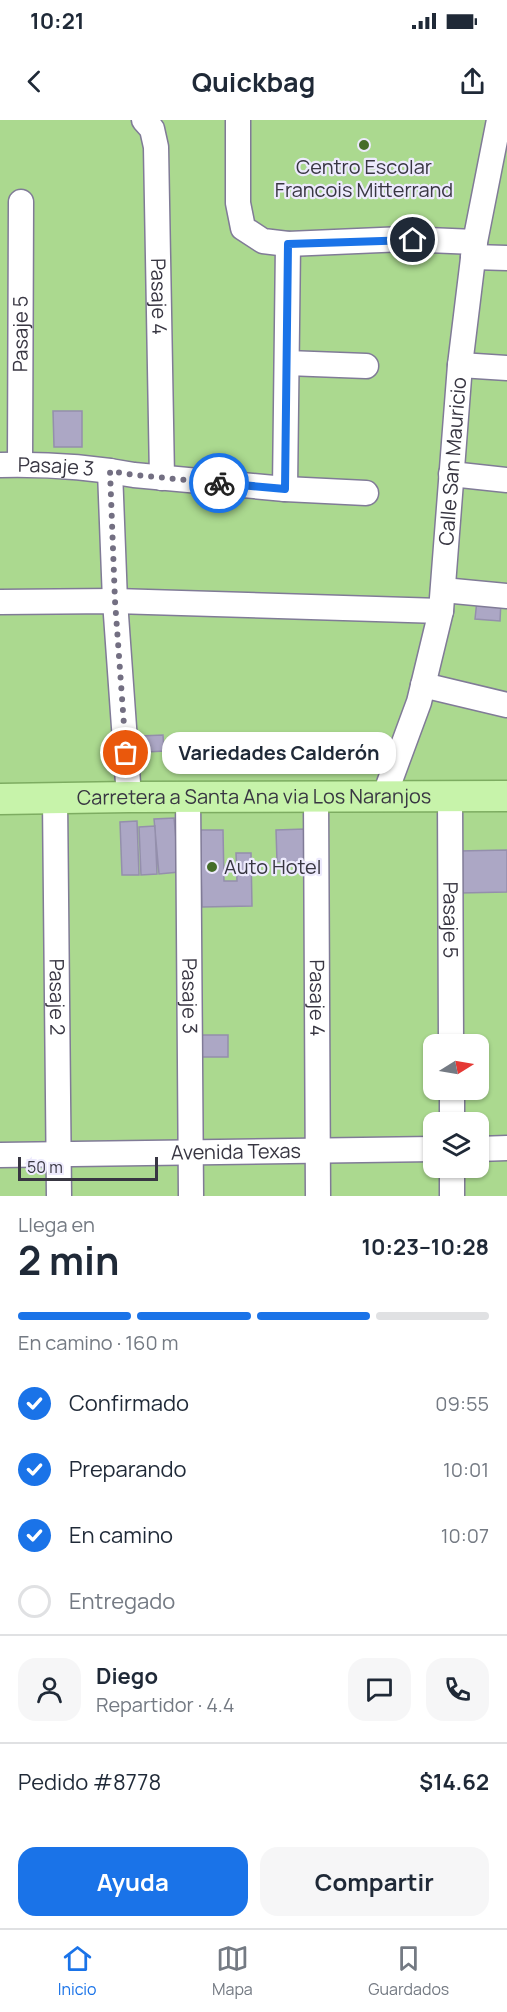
<!DOCTYPE html>
<html lang="es">
<meta charset="utf-8">
<style>
body{margin:0;font-family:Manrope,sans-serif;background:#f6f6f7;color:#1f2937;height:100vh;display:flex;flex-direction:column;font-size:22px;white-space:nowrap}
*{box-sizing:border-box;margin:0}
p{font-size:20px;color:#747a83}
.icon{flex:none;width:33px;height:33px;fill:none;stroke:currentColor;stroke-width:2;stroke-linecap:round;stroke-linejoin:round}
.map{position:relative;height:1076px;overflow:hidden}
.sheet{display:flex;flex-direction:column;background:#fff;flex:1}
.sheet>*{flex:none}
.needle{width:39px;rotate:79deg}
.controls{position:absolute;left:423px;top:914px;display:grid;gap:12px}
.controls a{display:grid;place-items:center;width:66px;height:66px;border-radius:12px;background:#fff;box-shadow:0 2px 4px #0004;font-size:30px}
.scale{position:absolute;left:18px;bottom:15px;width:140px;box-sizing:border-box;padding-left:6px;border:3px solid #383642;border-top:0;font-size:16px;line-height:21px;white-space:nowrap;color:#383642;-webkit-text-stroke:4px #edeafd;paint-order:stroke}
.pin{position:absolute;display:grid;place-items:center;width:51px;height:51px;color:#fff;margin:-26px;border:3px solid #fff;border-radius:50%;box-shadow:0 2px 6px #0007}
.courier{position:absolute;display:grid;place-items:center;width:60px;height:60px;margin:-30px;border:4px solid #1a73e8;border-radius:50%;background:#fff;color:#222;box-shadow:0 2px 8px #0007}
.bubble{position:absolute;height:42px;border-radius:18px;background:#fff;box-shadow:0 2px 4px #0004;font-size:20px;font-weight:700;line-height:42px;text-align:center}
.head em{font-style:normal;font-weight:700}
.head div{display:flex;flex-direction:column-reverse}
.head{display:flex;align-items:center;justify-content:space-between;height:102px;padding:0 18px}
h1{font-size:39px;font-weight:700;line-height:45px}
.bar{display:grid;grid-template-columns:repeat(4,1fr);gap:9px 6px;align-content:center;height:72px;padding:0 18px}
.bar i{height:8px;border-radius:4px;background:#e0e1e3}
.bar .on{background:#1a73e8}
.bar p{grid-column:span 4}
.line{display:flex;align-items:center;gap:15px;padding:0 18px;border-top:2px solid #e0e1e3}
.line div{flex:1}
.round{display:grid;place-items:center;flex:none;width:63px;height:63px;border-radius:18px;background:#f6f6f7}
ol{padding:0 18px;list-style:none}
li{display:flex;align-items:center;gap:18px;height:66px}
li p{margin-inline-start:auto}
li .icon{padding:6px;border-radius:50%;background:#1a73e8;color:#fff;stroke-width:4}
li:last-child{color:#747a83}
li i{width:33px;height:33px;border:3px solid #e0e1e3;border-radius:50%}
.button{display:flex;gap:12px;margin-top:auto;padding:12px 18px}
.button a{flex:1;height:69px;border-radius:18px;background:#1a73e8;color:#fff;font-size:24px;font-weight:700;line-height:69px;text-align:center}
.button a+a{background:#f6f6f7;color:#1f2937}
.status{display:flex;justify-content:space-between;align-items:center;height:42px;padding:0 30px;background:#fff;direction:ltr}
.status svg{height:16px;fill:currentColor}
header{display:flex;justify-content:space-between;align-items:center;height:78px;padding:0 18px;background:#fff;font-size:27px;font-weight:700}
.tabs{display:flex;justify-content:space-around;align-items:center;height:84px;border-top:2px solid #e0e1e3;background:#fff;font-size:16px;color:#747a83}
.tabs a{display:grid;justify-items:center;gap:3px}
.tabs .on{color:#1a73e8}
.map>svg:first-child{display:block}
</style>
<div class="status"><b>10:21</b><svg viewBox="0 0 49 12"><path d="M0 12V9h3v3zM5 12V6h3v6zM10 12V3h3v9zM15 12V0h3v12zM26 1h20v11H26zM47 4h2v5h-2z"/></svg></div>
<header><svg class="icon" aria-label="back" viewBox="0 0 24 24"><path d="M15 5l-7 7 7 7"/></svg>Quickbag<svg class="icon" aria-label="share" viewBox="0 0 24 24"><path d="M12 15V3M7 8l5-5 5 5M5 13v7h14v-7"/></svg></header>
<div class="map">
<svg width="507" height="1076" viewBox="0 0 507 1076">
<rect width="100%" height="100%" fill="#e0dafa"/>
<!-- green -->
<path fill="#abd98f" fill-rule="evenodd" d="M0,0H507V1076H0ZM434,924H478V969H434ZM434,1002H478V1047H434Z"/>
<!-- building -->
<path fill="#aca7c5" stroke="#948fac" stroke-width="1.5" d="M53,291H82V327H54Z
M477,480L501,481L500,501L475,499Z
M163,615L164,631L147,632L140,629V616Z
M174,698L179,752L159,754L154,699Z
M137,701L139,755H122L120,702Z
M155,706L157,754L141,755L139,707Z
M305,709L307,741L277,742L276,710Z
M200,710H223L224,761H237L236,733H251L252,786L202,787Z
M507,730V772L460,773L459,731Z
M200,915H228V937H200Z"/>
<g fill="none" stroke-linecap="round" stroke-linejoin="round">
<defs>
<g id="minor">
<path id="s1" d="M144,0L152,9L156,27L162,358"/>
<path d="M238,0V83L243,108L263,121L288,124L404,119L475,122"/>
<path d="M473,137L507,138"/>
<path d="M287,243L366,246"/>
<path d="M460,245L507,248"/>
<path id="s2" d="M20,344L21,82"/>
<path id="s3" d="M0,345C44,344 91,347 134,355L285,369L366,373"/>
<path d="M110,351L115,481L129,677"/>
<path d="M451,354L507,360"/>
<path d="M285,369L288,124"/>
<path d="M443,470L507,476"/>
<path d="M0,482L115,481L441,491"/>
<path d="M423,565L507,585"/>
<path id="s4" d="M188,676L191,1076"/>
<path id="s5" d="M450,676L451,924"/>
<path id="s6" d="M384,677L419,582L441,491L460,245L475,122L499,0"/>
<path id="s7" d="M316,678L318,1076"/>
<path id="s8" d="M55,679L59,1076"/>
<path d="M452,969V1002"/>
<path d="M478,1029L507,1028"/>
<path id="s9" d="M0,1035L434,1029"/>
<path d="M452,1047V1076"/>
</g>
<g id="major">
<path id="s10" d="M0,679L129,677L507,676"/>
</g>
</defs>
<!-- minor casing -->
<use href="#minor" stroke="#807b97" stroke-width="27"/>
<!-- major casing -->
<use href="#major" stroke="#7dac61" stroke-width="33"/>
<!-- minor -->
<use href="#minor" stroke="#fff" stroke-width="24"/>
<!-- major -->
<use href="#major" stroke="#c7f3aa" stroke-width="30"/>
</g>
<g fill="none" stroke-linecap="round" stroke-linejoin="round">
<!-- done -->
<path stroke="#736f82" stroke-width="6" stroke-dasharray="0 10.8" d="M126,633L115,481L110,351L134,355L219,363"/>
<!-- route -->
<path stroke="#1a73e8" stroke-width="8" d="M219,363L285,369L288,124L413,120"/>
</g>
<!-- markers -->
<g fill="#456d29" stroke="#edeafd" stroke-width="2">
<circle cx="364" cy="25" r="6"/>
<circle cx="212" cy="747" r="6"/>
</g>
<g text-anchor="middle" stroke-width="4.5" stroke-linejoin="round" paint-order="stroke">
<!-- poi labels -->
<g font-size="20" fill="#383642" stroke="#edeafd">
<text x="364" y="54">Centro Escolar<tspan x="364" dy="23">Francois Mitterrand</tspan></text>
<text x="224" y="754" text-anchor="start">Auto Hotel</text>
</g>
<!-- street labels -->
<g font-size="20" fill="#383642" stroke="#edeafd">
<text dy="7" stroke="none"><textPath href="#s1" startOffset="180">Pasaje 4</textPath></text>
<text dy="7" stroke="none"><textPath href="#s2" startOffset="130">Pasaje 5</textPath></text>
<text dy="7" stroke="none"><textPath href="#s6" startOffset="345">Calle San Mauricio</textPath></text>
<text dy="7" stroke="none"><textPath href="#s3" startOffset="56">Pasaje 3</textPath></text>
<text dy="7" stroke="none"><textPath href="#s10" startOffset="254">Carretera a Santa Ana via Los Naranjos</textPath></text>
<text dy="7" stroke="none"><textPath href="#s5" startOffset="124">Pasaje 5</textPath></text>
<text dy="7" stroke="none"><textPath href="#s4" startOffset="200">Pasaje 3</textPath></text>
<text dy="7" stroke="none"><textPath href="#s8" startOffset="198">Pasaje 2</textPath></text>
<text dy="7" stroke="none"><textPath href="#s7" startOffset="200">Pasaje 4</textPath></text>
<text dy="7" stroke="none"><textPath href="#s9" startOffset="236">Avenida Texas</textPath></text>
</g>
</g>
</svg>
<div class="controls">
<a><svg class="needle" viewBox="-14 -14 28 28"><path d="M0-13l5 13h-10z" fill="#e53935"/><path d="M0 13l5-13h-10z" fill="#747a83"/></svg></a>
<a><svg class="icon" aria-label="layers" viewBox="0 0 24 24"><path d="M12 4l9 5-9 5-9-5zM3 14l9 5 9-5"/></svg></a>
</div>
<div class="scale">50 m</div>
<div class="pin" style="left:126px;top:633px;background:#ea580c"><svg class="icon" aria-label="bag" viewBox="0 0 24 24"><path d="M5 8h14l-1 12H6zM9 8a3 3 0 0 1 6 0"/></svg></div>
<div class="pin" style="left:413px;top:120px;background:#1f2937"><svg class="icon" aria-label="home" viewBox="0 0 24 24"><path d="M3 11l9-7 9 7M6 9v11h12V9"/></svg></div>
<div class="courier" style="left:219px;top:363px"><svg class="icon" aria-label="bike" viewBox="0 0 24 24"><circle cx="6" cy="16" r="4"/><circle cx="18" cy="16" r="4"/><path d="M6 16l4-8h5l3 8M10 8l3 8H6M13 5h3"/></svg></div>
<div class="bubble" style="left:162px;top:612px;width:234px">Variedades Calderón</div>
</div>
<section class="sheet">
<div class="head"><div><h1>2 min</h1><p>Llega en</p></div><em>10:23–10:28</em></div>
<div class="bar"><i class="on"></i><i class="on"></i><i class="on"></i><i></i><p>En camino · 160 m</p></div>
<ol>
<li><svg class="icon" aria-label="check" viewBox="0 0 24 24"><path d="M5 12l5 5 9-10"/></svg>Confirmado<p>09:55</p></li>
<li><svg class="icon" aria-label="check" viewBox="0 0 24 24"><path d="M5 12l5 5 9-10"/></svg>Preparando<p>10:01</p></li>
<li><svg class="icon" aria-label="check" viewBox="0 0 24 24"><path d="M5 12l5 5 9-10"/></svg>En camino<p>10:07</p></li>
<li><i></i>Entregado</li>
</ol>
<div class="line" style="height:108px"><a class="round"><svg class="icon" aria-label="person" viewBox="0 0 24 24"><circle cx="12" cy="8" r="4"/><path d="M4 21q1-7 8-7t8 7"/></svg></a><div><b>Diego</b><p>Repartidor · 4.4</p></div><a class="round"><svg class="icon" aria-label="chat" viewBox="0 0 24 24"><path d="M4 5h16v11H9l-5 4z"/></svg></a><a class="round"><svg class="icon" aria-label="phone" viewBox="0 0 24 24"><path d="M5 4h4l2 5-3 2q2 4 5 5l2-3 5 2v4C11 20 4 13 5 4z"/></svg></a></div>
<div class="line" style="height:78px"><div>Pedido #8778</div><b>$14.62</b></div>
<div class="button"><a>Ayuda</a><a>Compartir</a></div>
</section>
<nav class="tabs">
<a class="on"><svg class="icon" aria-label="home" viewBox="0 0 24 24"><path d="M3 11l9-7 9 7M6 9v11h12V9"/></svg>Inicio</a>
<a><svg class="icon" aria-label="map" viewBox="0 0 24 24"><path d="M3 6l6-2 6 2 6-2v14l-6 2-6-2-6 2zM9 4v14M15 6v14"/></svg>Mapa</a>
<a><svg class="icon" aria-label="saved" viewBox="0 0 24 24"><path d="M7 4h10v16l-5-4-5 4z"/></svg>Guardados</a>
</nav>
